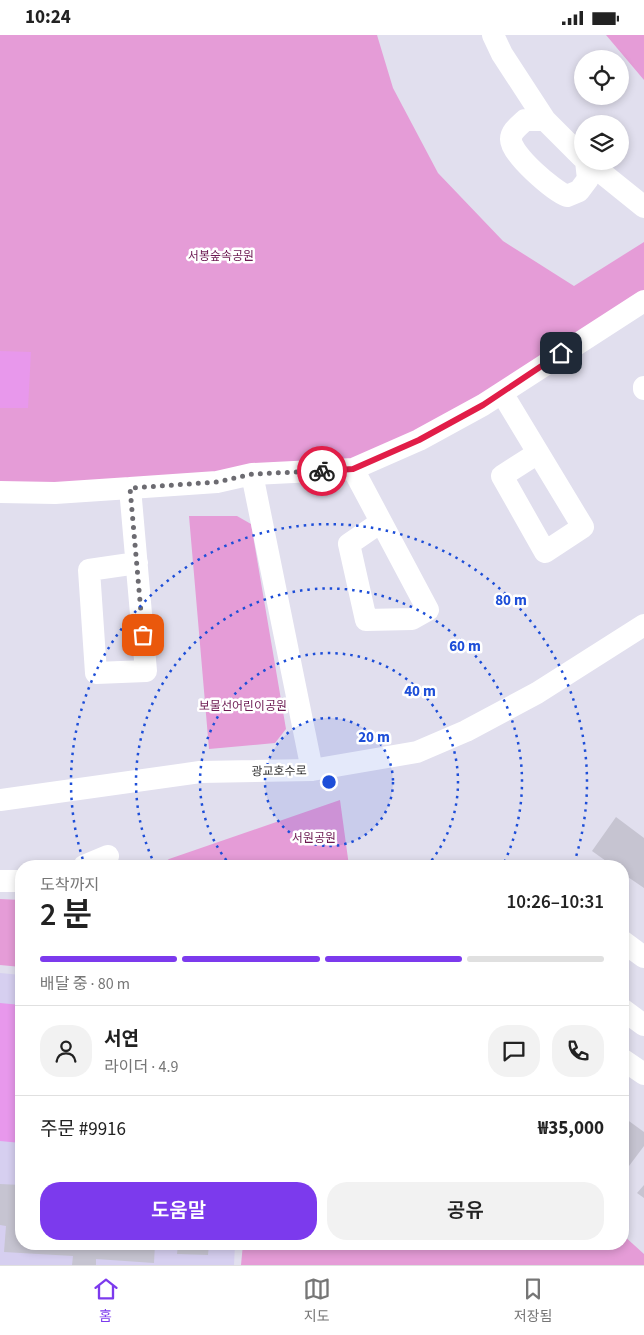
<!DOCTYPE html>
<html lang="ko">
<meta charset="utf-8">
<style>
body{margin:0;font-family:"Source Sans 3","Noto Sans KR",sans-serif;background:#f2f2f2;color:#222;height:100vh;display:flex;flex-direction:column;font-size:19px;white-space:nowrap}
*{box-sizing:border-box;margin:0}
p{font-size:16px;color:#767676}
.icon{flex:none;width:28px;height:28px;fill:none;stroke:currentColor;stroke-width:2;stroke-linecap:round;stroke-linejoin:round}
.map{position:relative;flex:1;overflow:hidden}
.details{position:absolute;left:15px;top:825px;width:614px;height:390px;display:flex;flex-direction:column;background:#fff;border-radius:20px;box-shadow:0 2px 8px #0003}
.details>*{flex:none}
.tools{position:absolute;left:574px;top:15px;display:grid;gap:10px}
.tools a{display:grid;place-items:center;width:55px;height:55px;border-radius:50%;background:#fff;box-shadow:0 2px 8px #0003;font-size:25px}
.pin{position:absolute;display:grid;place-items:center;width:42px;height:42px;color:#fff;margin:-21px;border-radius:10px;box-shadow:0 2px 8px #0006}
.courier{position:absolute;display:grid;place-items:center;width:50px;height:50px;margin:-25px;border:4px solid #e11d48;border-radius:50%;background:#fff;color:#222;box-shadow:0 1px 6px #0007}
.summary em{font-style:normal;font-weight:600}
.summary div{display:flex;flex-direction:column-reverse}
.summary{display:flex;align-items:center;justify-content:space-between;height:85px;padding:0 25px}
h1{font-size:32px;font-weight:600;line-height:38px}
.bar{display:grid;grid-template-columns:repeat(4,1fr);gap:8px 5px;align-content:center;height:60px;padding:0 25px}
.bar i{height:6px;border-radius:4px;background:#e0e0e0}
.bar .current{background:#7c3aed}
.bar p{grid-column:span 4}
.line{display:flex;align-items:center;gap:12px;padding:0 25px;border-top:1px solid #e0e0e0}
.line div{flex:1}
.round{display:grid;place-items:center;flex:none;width:52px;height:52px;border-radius:20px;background:#f2f2f2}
.cta{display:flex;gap:10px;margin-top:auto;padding:10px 25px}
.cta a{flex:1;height:58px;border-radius:20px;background:#7c3aed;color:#fff;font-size:20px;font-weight:600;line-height:58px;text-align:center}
.cta a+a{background:#f2f2f2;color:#222}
.status{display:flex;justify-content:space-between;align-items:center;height:35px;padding:0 25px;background:#fff;direction:ltr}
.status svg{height:14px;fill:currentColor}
.tabs{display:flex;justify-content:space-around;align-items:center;height:70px;border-top:1px solid #e0e0e0;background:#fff;font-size:14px;color:#767676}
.tabs a{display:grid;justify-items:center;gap:2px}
.tabs .current{color:#7c3aed}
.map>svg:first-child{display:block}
</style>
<div class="status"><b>10:24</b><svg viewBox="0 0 49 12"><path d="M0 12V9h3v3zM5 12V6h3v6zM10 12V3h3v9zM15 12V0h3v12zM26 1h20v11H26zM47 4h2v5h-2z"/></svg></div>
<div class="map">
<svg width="644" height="1230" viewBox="0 0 644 1230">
<rect width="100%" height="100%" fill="#e1dfee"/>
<!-- education -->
<path fill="#d6cff0" d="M0,938L21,940V1209H235L234,1230H0Z"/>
<!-- green -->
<path fill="#e59cd7" d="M0,0H377L393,53L438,138L503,206L574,251L644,207V266L353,434L0,457Z
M606,0H644V45Z
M189,481H237L251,489L286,694L275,708L209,714Z
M340,765L349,831H159L169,824Z
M0,864L21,865V932L0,930Z
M623,1200L644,1219V1230H241L243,1209H622Z"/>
<!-- pitch -->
<path fill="#e898ec" d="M0,316L31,317L28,373H0Z
M0,968L21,970V1108L0,1106Z"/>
<!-- building -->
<path fill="#c6c4d1" d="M616,782L644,803V853L622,838V831H613L592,816Z
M622,1081L644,1097V1111L629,1131L622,1126Z
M0,1149L21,1150V1209H155L154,1228L96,1224V1230H72L73,1221L4,1217L6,1191L0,1190Z
M644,1150V1163L637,1158Z
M178,1209H209L208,1220L177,1219Z"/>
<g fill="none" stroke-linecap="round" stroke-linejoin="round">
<!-- minor -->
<path stroke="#fff" stroke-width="22" d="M493,0L502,19L545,85L582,122
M545,85H525C520,90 511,96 511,104C510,119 554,156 567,161L579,156L588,144L586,126
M587,126L644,172
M644,352V354
M502,358L583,492L545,517L502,441L538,418
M353,434L428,575L412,584L366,585L349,509L381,487
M252,439L312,735
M130,453L146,636L96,638L89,535L137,528
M0,457L55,458L130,453L217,447L252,439L353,434L419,405L483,370L644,266
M0,765L200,737L312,735L417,717L466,696L537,658L644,590
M84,831L108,821
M0,846H21
M622,906L644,922
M622,974L644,990
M622,1024L644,1039"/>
</g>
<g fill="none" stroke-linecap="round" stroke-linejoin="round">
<!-- done -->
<path stroke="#6c6b71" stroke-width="5" stroke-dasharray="0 9" d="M143,600L130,453L217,447L252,439L322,436"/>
<!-- route -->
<path stroke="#e11d48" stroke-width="6" d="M322,436L353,434L419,405L483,370L561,318"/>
</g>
<!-- distance rings -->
<circle cx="329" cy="747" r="64" fill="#1d4ed8" fill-opacity=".12"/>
<g fill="none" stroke="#1d4ed8" stroke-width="2.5" stroke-dasharray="2.5 5">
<circle cx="329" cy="747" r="64"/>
<path d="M231 831A129 129 0 1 1 427 831"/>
<path d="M155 830A193 193 0 1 1 503 830"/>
<path d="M85 831A258 258 0 1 1 573 831"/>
</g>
<g text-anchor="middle" stroke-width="5" stroke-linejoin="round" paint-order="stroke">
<!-- park labels -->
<g font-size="12" fill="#6c1a52" stroke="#fff">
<text x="221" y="225">서봉숲속공원</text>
<text x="243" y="675">보물선어린이공원</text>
<text x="314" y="807">서원공원</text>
</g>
<!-- street labels -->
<g font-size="12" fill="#2d2d2d" stroke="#fff">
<text transform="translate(279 736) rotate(-1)" y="4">광교호수로</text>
</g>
</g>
<circle cx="329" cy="747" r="8" fill="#1d4ed8" stroke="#fff" stroke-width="2.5"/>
<g font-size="15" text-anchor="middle" font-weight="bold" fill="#1d4ed8" stroke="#fff" stroke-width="5" stroke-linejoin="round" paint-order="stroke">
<text x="511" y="570">80 m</text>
<text x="465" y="616">60 m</text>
<text x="420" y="661">40 m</text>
<text x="374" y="707">20 m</text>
</g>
</svg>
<div class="tools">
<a><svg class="icon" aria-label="locate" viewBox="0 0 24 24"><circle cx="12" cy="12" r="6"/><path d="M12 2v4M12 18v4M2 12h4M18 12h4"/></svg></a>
<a><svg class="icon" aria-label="layers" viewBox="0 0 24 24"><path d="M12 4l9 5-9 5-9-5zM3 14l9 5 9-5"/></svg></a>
</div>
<div class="pin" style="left:143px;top:600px;background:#ea580c"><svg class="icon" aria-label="bag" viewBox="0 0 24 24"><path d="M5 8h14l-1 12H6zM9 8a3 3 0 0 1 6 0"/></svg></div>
<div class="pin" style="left:561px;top:318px;background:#1f2937"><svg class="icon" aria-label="home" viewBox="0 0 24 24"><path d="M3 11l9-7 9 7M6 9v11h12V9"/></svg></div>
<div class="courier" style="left:322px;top:436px"><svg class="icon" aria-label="bike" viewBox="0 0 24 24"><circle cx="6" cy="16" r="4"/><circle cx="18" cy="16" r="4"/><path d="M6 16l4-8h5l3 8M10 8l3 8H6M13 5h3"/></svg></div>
<section class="details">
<div class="summary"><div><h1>2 분</h1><p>도착까지</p></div><em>10:26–10:31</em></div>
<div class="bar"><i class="current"></i><i class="current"></i><i class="current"></i><i></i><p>배달 중 · 80 m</p></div>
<div class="line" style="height:90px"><a class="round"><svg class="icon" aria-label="person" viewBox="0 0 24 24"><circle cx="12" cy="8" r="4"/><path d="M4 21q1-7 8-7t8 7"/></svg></a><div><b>서연</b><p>라이더 · 4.9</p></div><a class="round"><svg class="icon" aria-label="chat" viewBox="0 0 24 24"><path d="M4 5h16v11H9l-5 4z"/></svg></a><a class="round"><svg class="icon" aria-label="phone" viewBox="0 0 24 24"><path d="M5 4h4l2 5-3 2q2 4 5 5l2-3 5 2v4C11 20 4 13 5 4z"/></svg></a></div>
<div class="line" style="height:65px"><div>주문 #9916</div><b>₩35,000</b></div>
<div class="cta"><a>도움말</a><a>공유</a></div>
</section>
</div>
<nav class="tabs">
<a class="current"><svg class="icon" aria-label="home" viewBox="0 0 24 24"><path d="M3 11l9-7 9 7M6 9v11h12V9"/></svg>홈</a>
<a><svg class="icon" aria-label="map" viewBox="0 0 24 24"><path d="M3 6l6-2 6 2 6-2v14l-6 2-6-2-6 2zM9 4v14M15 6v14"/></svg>지도</a>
<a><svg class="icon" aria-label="saved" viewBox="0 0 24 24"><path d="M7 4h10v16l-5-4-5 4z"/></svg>저장됨</a>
</nav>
